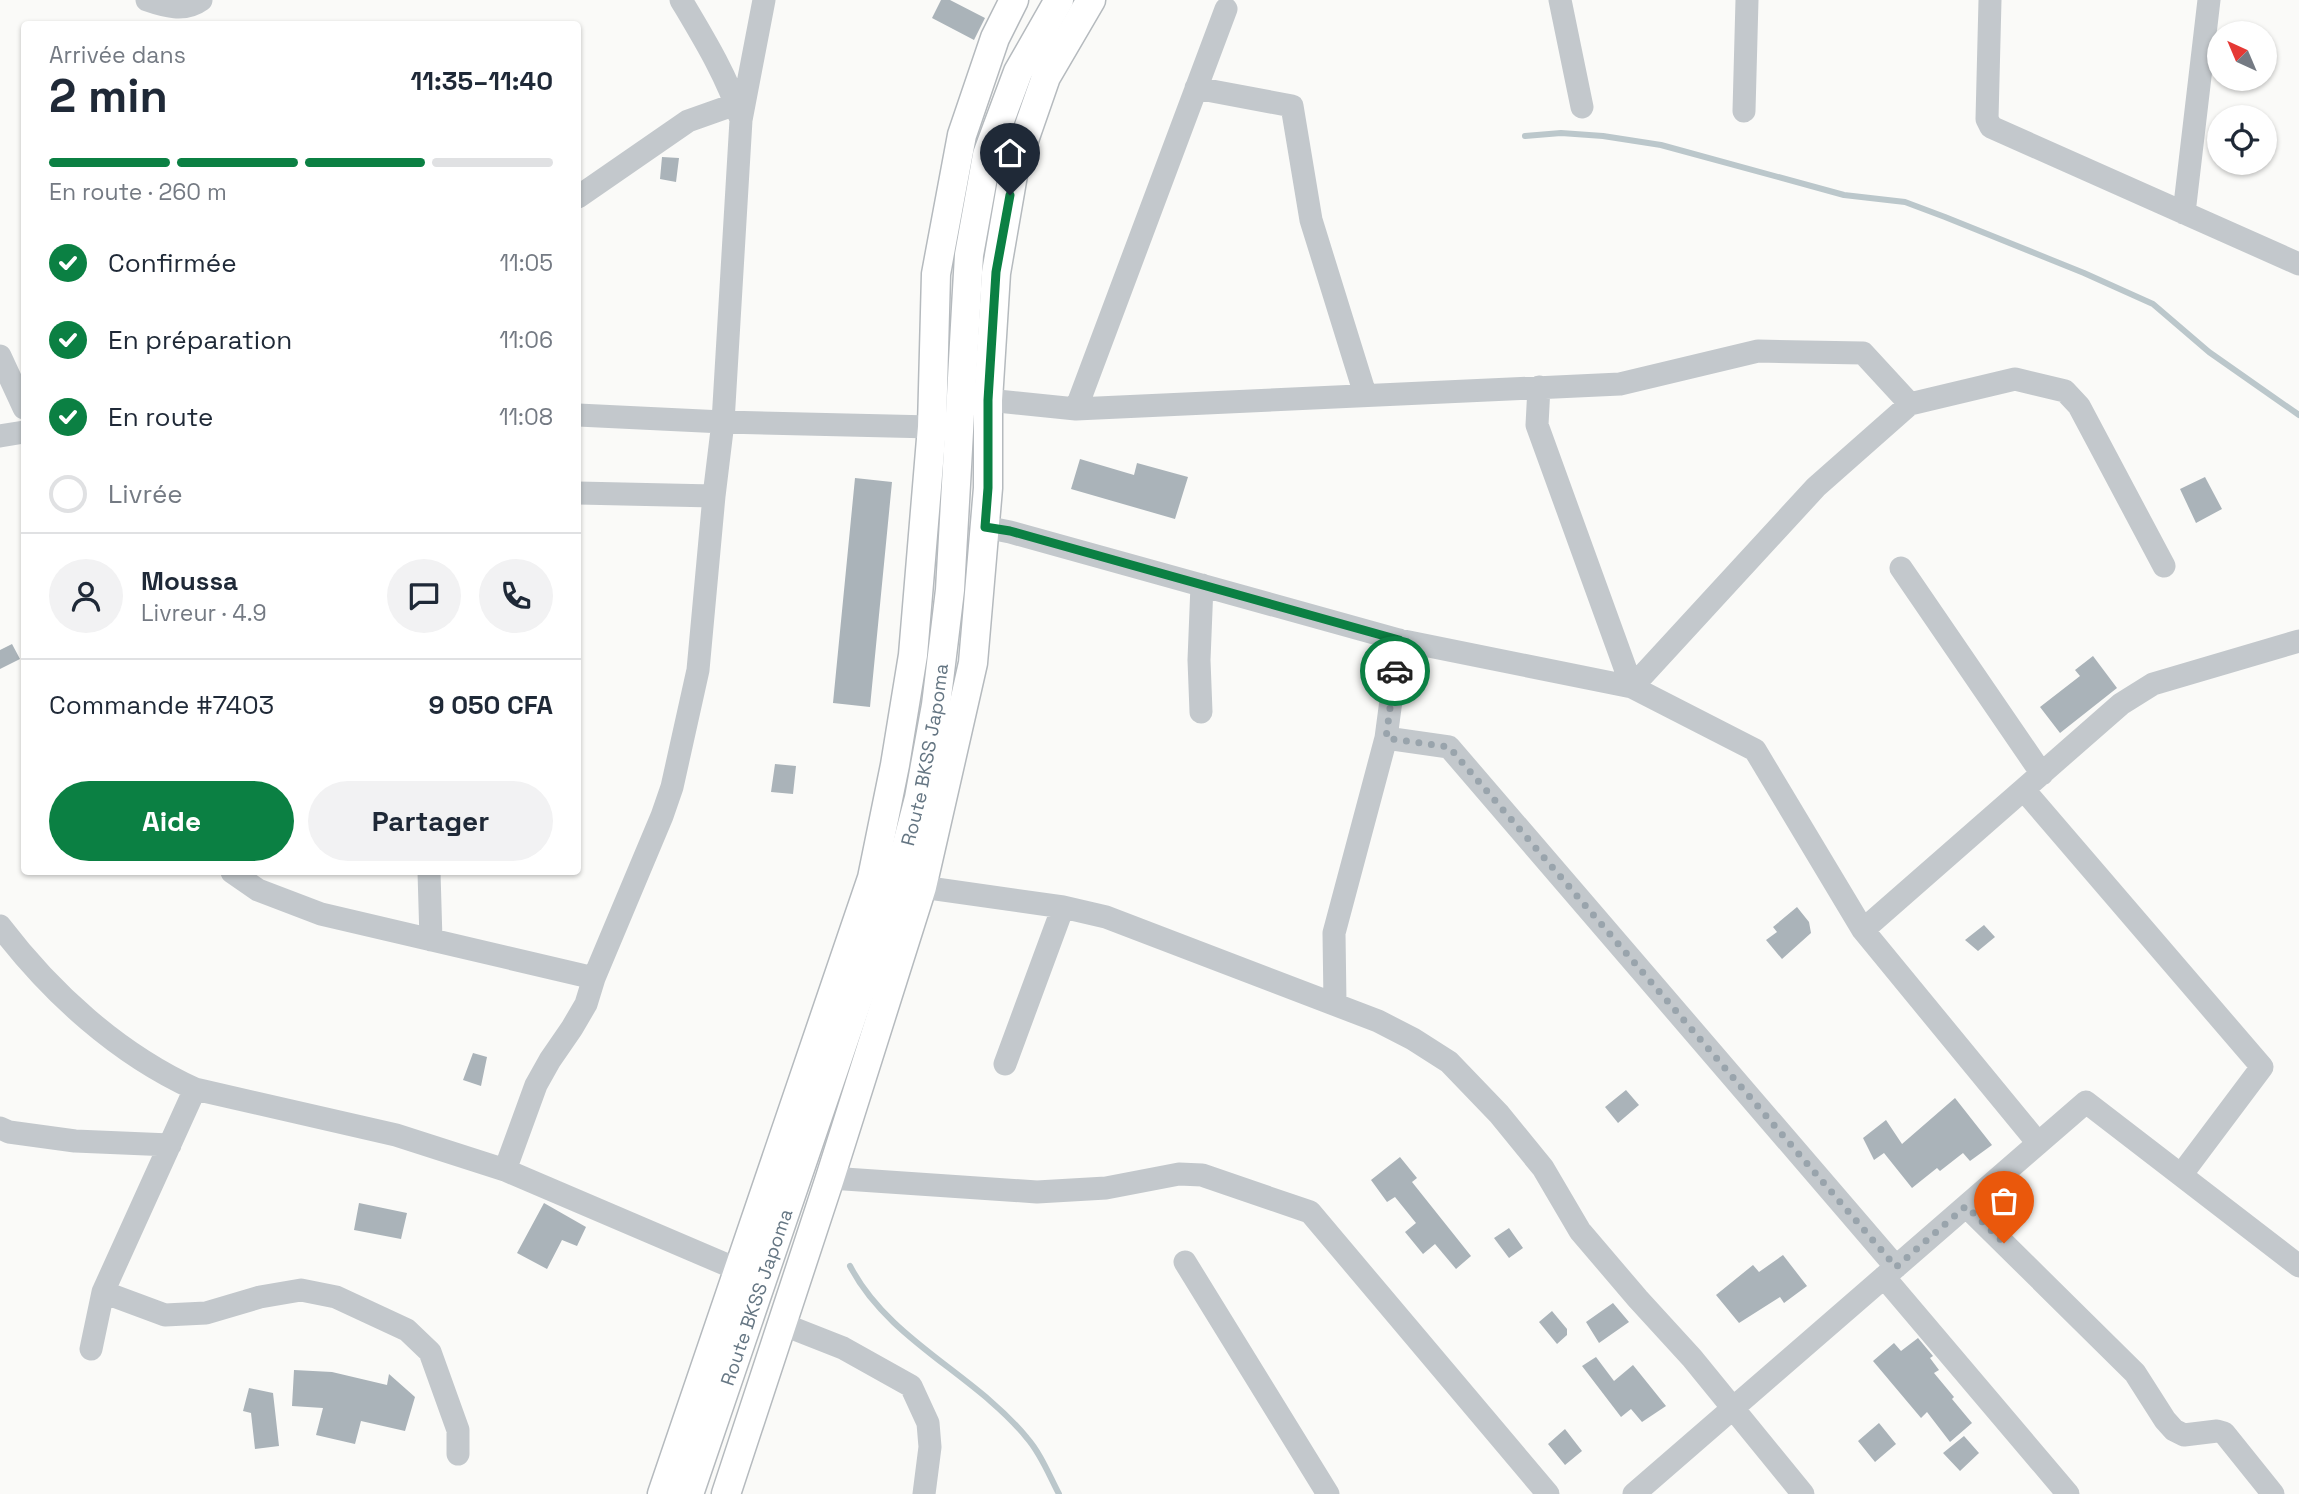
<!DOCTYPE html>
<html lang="fr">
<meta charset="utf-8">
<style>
body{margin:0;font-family:"Space Grotesk",sans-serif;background:#f2f2f3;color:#1f2937;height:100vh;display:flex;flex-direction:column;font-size:26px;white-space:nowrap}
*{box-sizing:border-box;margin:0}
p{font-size:23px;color:#747a83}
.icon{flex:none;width:38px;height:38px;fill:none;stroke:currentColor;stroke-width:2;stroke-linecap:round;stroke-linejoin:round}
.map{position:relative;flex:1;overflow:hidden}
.drawer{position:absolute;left:21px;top:21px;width:560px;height:854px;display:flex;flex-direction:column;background:#fff;border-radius:7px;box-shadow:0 2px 5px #0004}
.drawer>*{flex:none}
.needle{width:46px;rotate:316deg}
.tools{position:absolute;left:2207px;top:21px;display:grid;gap:14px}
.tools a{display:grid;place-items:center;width:70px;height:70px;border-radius:50%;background:#fff;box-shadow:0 2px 5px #0004;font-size:35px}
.pin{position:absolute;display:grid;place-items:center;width:60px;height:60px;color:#fff;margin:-72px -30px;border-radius:50% 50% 50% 0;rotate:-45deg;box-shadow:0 0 7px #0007}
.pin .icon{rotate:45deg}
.courier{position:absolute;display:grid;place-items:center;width:70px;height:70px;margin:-35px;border:5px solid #0b8043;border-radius:50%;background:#fff;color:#222;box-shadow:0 2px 9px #0007}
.summary em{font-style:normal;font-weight:600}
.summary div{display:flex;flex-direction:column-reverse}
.summary{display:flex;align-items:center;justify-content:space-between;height:119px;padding:0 28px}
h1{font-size:46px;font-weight:600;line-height:52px}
.bar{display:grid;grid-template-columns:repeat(4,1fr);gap:10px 7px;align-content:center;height:84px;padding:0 28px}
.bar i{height:9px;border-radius:5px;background:#e0e1e3}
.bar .selected{background:#0b8043}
.bar p{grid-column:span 4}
.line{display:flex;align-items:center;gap:18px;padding:0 28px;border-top:2px solid #e0e1e3}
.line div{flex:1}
.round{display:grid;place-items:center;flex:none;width:74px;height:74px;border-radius:37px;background:#f2f2f3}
ol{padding:0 28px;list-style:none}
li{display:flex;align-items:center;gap:21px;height:77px}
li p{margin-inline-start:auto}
li .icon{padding:7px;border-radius:50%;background:#0b8043;color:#fff;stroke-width:4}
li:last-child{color:#747a83}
li i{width:38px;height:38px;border:4px solid #e0e1e3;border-radius:50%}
.button{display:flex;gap:14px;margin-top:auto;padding:14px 28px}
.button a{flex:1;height:80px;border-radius:42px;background:#0b8043;color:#fff;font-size:28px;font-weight:600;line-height:80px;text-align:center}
.button a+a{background:#f2f2f3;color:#1f2937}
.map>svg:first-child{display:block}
</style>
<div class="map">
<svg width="2299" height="1494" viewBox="0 0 2299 1494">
<rect width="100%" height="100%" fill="#fafaf8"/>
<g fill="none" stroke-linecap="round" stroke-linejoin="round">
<!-- stream -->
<path stroke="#bbc7cb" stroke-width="6" d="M1525,136L1561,133L1603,136L1661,145L1844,195L1905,202L1945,217L2084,273L2153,304L2209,352L2299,415
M850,1266C889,1341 975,1374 1027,1438C1041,1454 1049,1475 1059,1494"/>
</g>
<!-- building -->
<path fill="#aab3b9" d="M941,0H950L985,18L974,40L932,18Z
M662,157L679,158L676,182L660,179Z
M1080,459L1134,475L1137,463L1188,477L1175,519L1071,489Z
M2205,477L2222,509L2196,523L2180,489Z
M855,478L892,482L870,707L833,703Z
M12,644L20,659L0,669V650Z
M2093,656L2117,688L2060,733L2040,707L2080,676L2075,670Z
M775,764L796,766L793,794L771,792Z
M1797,907L1809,922L1811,933L1782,959L1766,940L1777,932L1773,927Z
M1984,925L1995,937L1978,951L1965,940Z
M473,1053L487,1057L481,1086L463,1080Z
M1626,1090L1639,1105L1618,1123L1605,1107Z
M1955,1098L1992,1145L1970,1161L1963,1153L1940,1171L1937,1168L1912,1188L1884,1153L1874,1160L1863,1138L1886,1120L1902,1144Z
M1400,1157L1417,1178L1412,1182L1471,1256L1456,1269L1435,1244L1423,1254L1405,1232L1416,1223L1395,1197L1387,1202L1371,1180Z
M359,1203L407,1213L401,1239L354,1230Z
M544,1203L586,1227L577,1246L562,1240L547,1269L517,1253Z
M1509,1228L1523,1248L1509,1258L1494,1238Z
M1783,1255L1807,1286L1784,1303L1780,1297L1739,1323L1716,1295L1753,1265L1759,1272Z
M1613,1303L1629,1322L1599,1343L1586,1322Z
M1552,1311L1567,1329V1335L1557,1344L1539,1322Z
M1918,1338L1933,1356L1930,1358L1939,1370L1934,1373L1954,1397L1952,1399L1972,1423L1950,1442L1927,1412L1921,1418L1873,1361L1894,1343L1901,1351Z
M1596,1357L1614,1381L1633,1365L1666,1406L1642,1422L1631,1409L1621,1417L1582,1366Z
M294,1370L332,1372L387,1385L389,1374L415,1397L405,1431L361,1421L355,1444L316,1435L323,1408L292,1406Z
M249,1388L273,1393L279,1446L255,1449L251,1413L243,1411Z
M1879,1423L1896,1444L1875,1462L1858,1441Z
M1565,1429L1582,1451L1565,1465L1548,1444Z
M1964,1436L1979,1453L1960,1471L1943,1453Z"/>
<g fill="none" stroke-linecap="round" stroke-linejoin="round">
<defs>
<g id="major">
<path d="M662,1494L872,878L895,765L913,655L932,427L936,274L962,135L995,38L1014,0"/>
<path id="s1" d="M689,1494L895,890L919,798L936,705L950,590L969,255L987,155L1018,72L1059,0"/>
<path d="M726,1494L830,1178L922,887L973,663L988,488V400L996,273L1014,169L1046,77L1091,0"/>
</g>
</defs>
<!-- major casing -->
<use href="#major" stroke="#b5babe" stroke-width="31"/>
<!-- minor -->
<path stroke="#c3c8cc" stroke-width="23" d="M147,0C164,6 185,12 201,0
M681,0C703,37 727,76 740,117
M1560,0L1582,107
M1990,0L1987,119L1991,127L2299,264
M1196,88L1292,106L1311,220L1365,394
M1744,111L1747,0
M578,197L688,121L736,104
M2184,213L2209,0
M0,356L24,408
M1539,387L1537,425L1632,687L1816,487L1910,404L2015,379L2065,391L2079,406L2164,566
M988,400L1076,409L1620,384L1758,351L1863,353L1910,404
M1076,409L1226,9
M578,415L723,422L932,427
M0,436L24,432
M578,493L714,496
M985,527L1010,532L1399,640L1632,687L1755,750L1863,930L2038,1143
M1901,568L2042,774
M1201,712L1199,660L1202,585
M1386,738L1449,747L1896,1267
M2024,790L2262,1067L2181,1175
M232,872L258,890L321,914L594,978
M429,872L431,940
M922,887L1063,907L1106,917L1378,1021L1413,1039L1449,1062L1499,1114L1543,1168L1580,1231L1638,1299L1692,1358L1803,1494
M0,926C51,993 118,1054 195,1089L396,1135L505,1170L739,1270
M1863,930L2121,704L2153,684L2299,641
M1335,1003L1334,933L1386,738L1399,640
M1005,1064L1063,907
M0,1128L9,1132L75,1141L170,1145
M505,1170L536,1085L550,1060L572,1028L586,1004L594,978L662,816L672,787L698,670L714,496L723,422L741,120L764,0
M830,1178L1037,1192L1106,1188L1179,1174L1202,1175L1310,1212L1548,1494
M1966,1206L2135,1373L2165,1420L2174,1430L2184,1435L2217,1431L2224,1433L2273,1494
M1185,1262L1328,1494
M1884,1277L2068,1494
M103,1292L165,1315L206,1313L260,1297L301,1290L336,1297L407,1330L430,1352L458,1430V1454
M782,1324L843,1348L911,1386L928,1423L930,1447L924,1494
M91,1349L103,1292L195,1089
M1634,1494L2086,1102L2299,1266"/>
<!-- major -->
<use href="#major" stroke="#fff" stroke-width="28"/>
</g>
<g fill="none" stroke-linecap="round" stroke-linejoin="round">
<!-- done -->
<path stroke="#99a4ac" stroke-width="7" stroke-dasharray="0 12.6" d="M1395,671L1386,738L1449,747L1896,1267L1966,1206L2004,1243"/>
<!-- route -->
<path stroke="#0b8043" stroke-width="9" d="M1010,195L996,272L988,400V488L985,527L1010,531L1399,640L1395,671"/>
</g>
<g text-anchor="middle" stroke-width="7" stroke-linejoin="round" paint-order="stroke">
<!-- street labels -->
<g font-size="19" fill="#657683" stroke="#fff">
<text dy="7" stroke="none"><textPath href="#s1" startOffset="777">Route BKSS Japoma</textPath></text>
<text dy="7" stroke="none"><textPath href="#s1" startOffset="208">Route BKSS Japoma</textPath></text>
</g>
</g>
</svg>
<div class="tools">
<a><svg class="needle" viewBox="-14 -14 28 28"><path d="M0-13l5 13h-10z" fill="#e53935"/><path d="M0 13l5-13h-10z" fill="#747a83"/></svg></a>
<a><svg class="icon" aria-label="locate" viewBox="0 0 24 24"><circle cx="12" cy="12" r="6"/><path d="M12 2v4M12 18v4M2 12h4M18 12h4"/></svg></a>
</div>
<div class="pin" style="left:2004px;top:1243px;background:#ea580c"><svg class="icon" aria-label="bag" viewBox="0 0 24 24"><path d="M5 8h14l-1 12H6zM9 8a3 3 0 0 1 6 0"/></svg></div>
<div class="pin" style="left:1010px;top:195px;background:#1f2937"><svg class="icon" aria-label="home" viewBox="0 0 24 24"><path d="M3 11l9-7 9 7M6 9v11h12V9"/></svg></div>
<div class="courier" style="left:1395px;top:671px"><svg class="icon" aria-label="car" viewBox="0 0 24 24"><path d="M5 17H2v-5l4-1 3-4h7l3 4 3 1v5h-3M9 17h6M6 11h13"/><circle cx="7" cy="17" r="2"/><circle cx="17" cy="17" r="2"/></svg></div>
<section class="drawer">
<div class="summary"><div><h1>2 min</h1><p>Arrivée dans</p></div><em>11:35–11:40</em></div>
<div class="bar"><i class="selected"></i><i class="selected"></i><i class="selected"></i><i></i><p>En route · 260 m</p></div>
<ol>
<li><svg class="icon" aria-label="check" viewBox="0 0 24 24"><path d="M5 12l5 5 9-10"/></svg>Confirmée<p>11:05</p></li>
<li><svg class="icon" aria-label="check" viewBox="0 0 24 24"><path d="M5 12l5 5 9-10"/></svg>En préparation<p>11:06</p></li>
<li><svg class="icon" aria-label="check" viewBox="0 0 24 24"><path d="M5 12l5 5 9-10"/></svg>En route<p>11:08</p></li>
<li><i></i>Livrée</li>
</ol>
<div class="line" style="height:126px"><a class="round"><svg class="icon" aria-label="person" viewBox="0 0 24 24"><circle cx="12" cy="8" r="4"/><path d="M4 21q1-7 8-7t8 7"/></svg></a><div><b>Moussa</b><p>Livreur · 4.9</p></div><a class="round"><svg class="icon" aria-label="chat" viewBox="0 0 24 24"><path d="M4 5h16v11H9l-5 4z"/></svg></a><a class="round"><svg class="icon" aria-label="phone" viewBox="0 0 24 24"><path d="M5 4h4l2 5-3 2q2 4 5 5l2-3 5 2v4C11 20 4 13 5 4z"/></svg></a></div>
<div class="line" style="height:91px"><div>Commande #7403</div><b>9 050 CFA</b></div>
<div class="button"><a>Aide</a><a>Partager</a></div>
</section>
</div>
